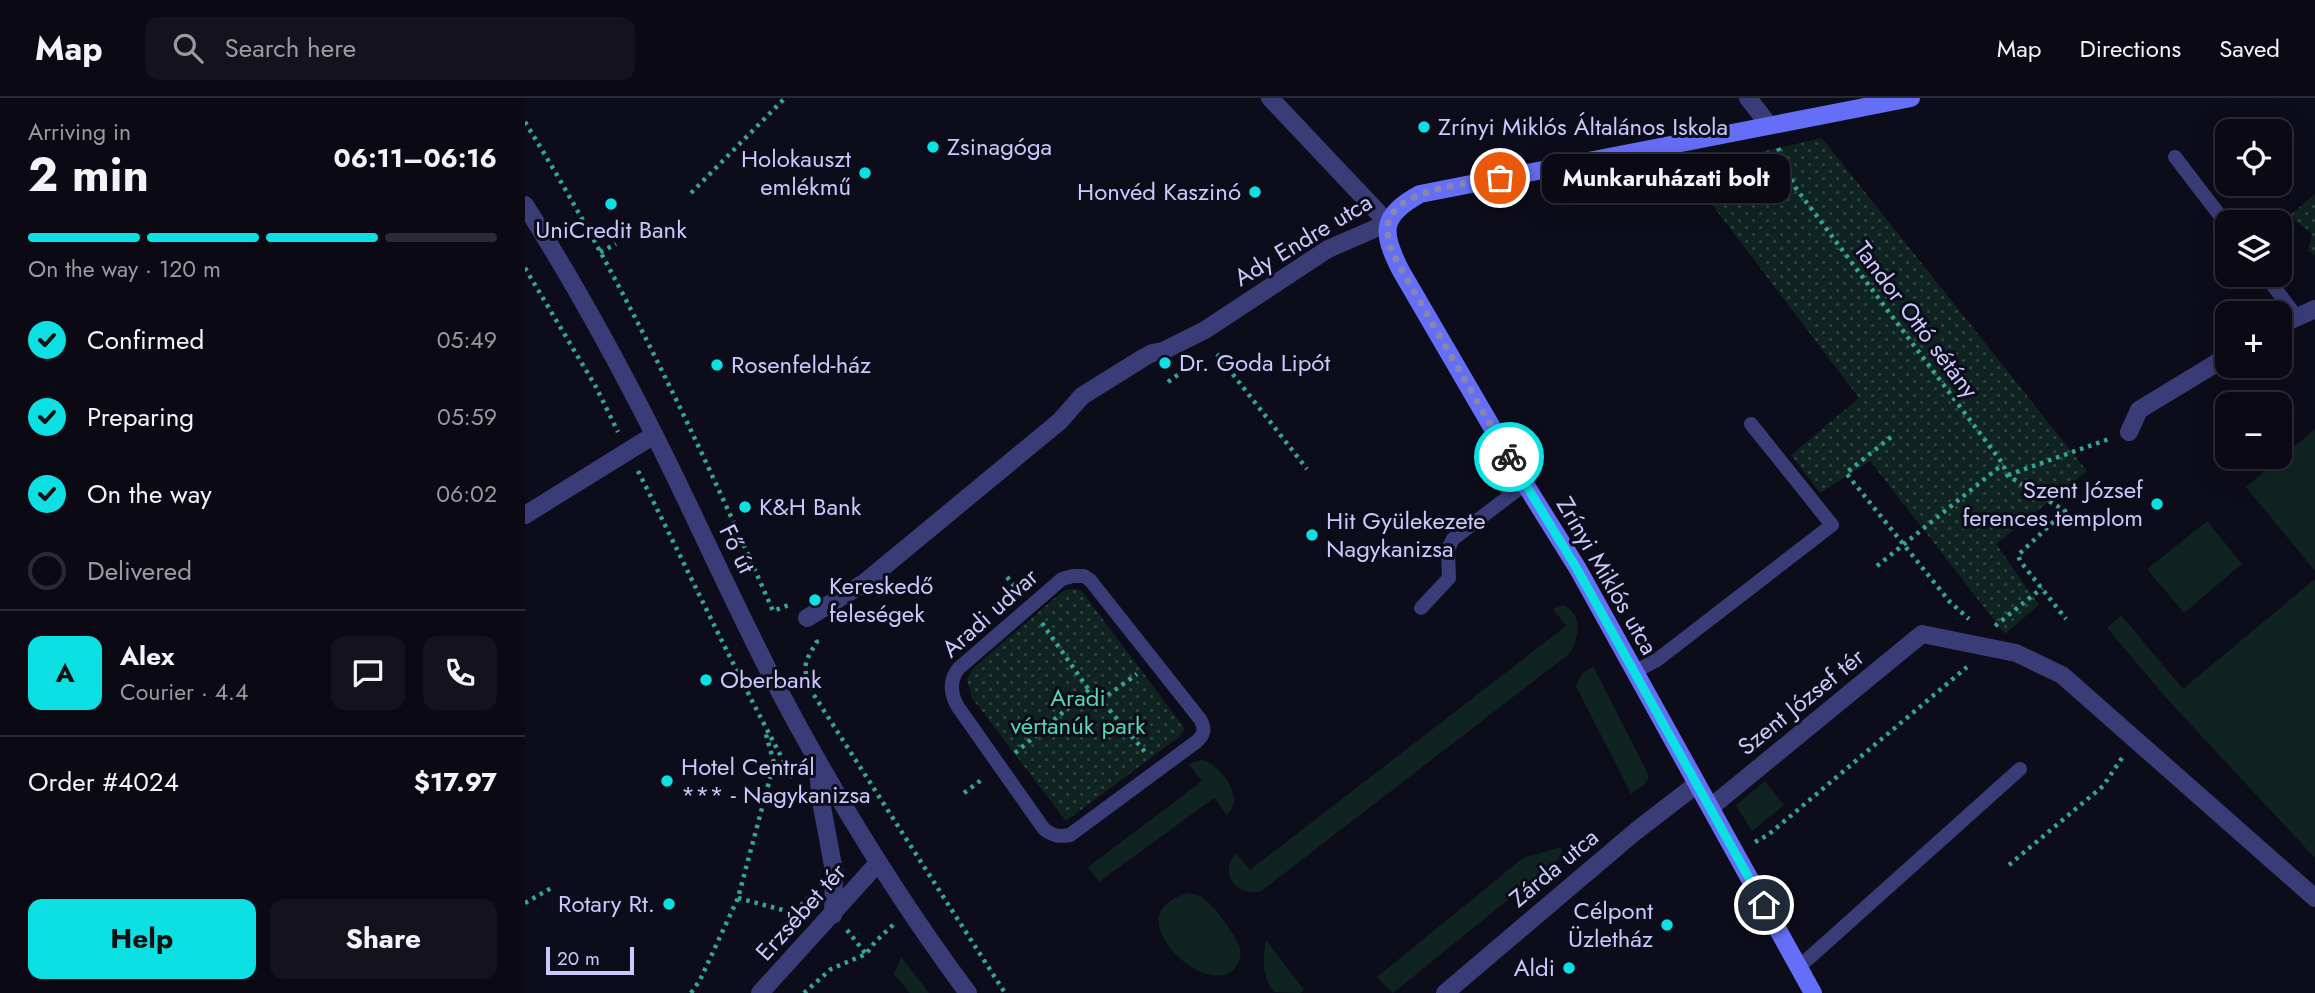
<!DOCTYPE html>
<meta charset="utf-8">
<style>
body{margin:0;font-family:Jost,sans-serif;background:#13121d;color:#f1f3f6;height:100vh;display:flex;flex-direction:column;font-size:26px;white-space:nowrap}
*{box-sizing:border-box;margin:0}
p{font-size:23px;color:#999aa0}
.icon{flex:none;width:38px;height:38px;fill:none;stroke:currentColor;stroke-width:2;stroke-linecap:round;stroke-linejoin:round}
.map{position:relative;flex:1;overflow:hidden}
.drawer{display:flex;flex-direction:column;background:#0a0914;width:525px}
.drawer>*{flex:none}
.tools{position:absolute;left:1690px;top:21px;display:grid;gap:14px}
.tools a{display:grid;place-items:center;width:77px;height:77px;border-radius:14px;background:#0a0914;box-shadow:0 7px 28px #0002,0 0 0 2px #2a2a34;font-size:35px}
.scale{position:absolute;left:21px;bottom:18px;width:88px;box-sizing:border-box;padding-left:7px;border:4px solid #cac8fc;border-top:0;font-size:19px;line-height:24px;white-space:nowrap;color:#cac8fc;-webkit-text-stroke:5px #0d0c1a;paint-order:stroke}
.pin{position:absolute;display:grid;place-items:center;width:60px;height:60px;color:#fff;margin:-30px;border:4px solid #fff;border-radius:50%;box-shadow:0 2px 7px #0007}
.courier{position:absolute;display:grid;place-items:center;width:70px;height:70px;margin:-35px;border:5px solid #0de0e3;border-radius:50%;background:#fff;color:#222;box-shadow:0 2px 9px #0007}
.bubble{position:absolute;height:49px;border-radius:14px;background:#0a0914;box-shadow:0 7px 28px #0002,0 0 0 2px #2a2a34;font-size:23px;font-weight:700;line-height:49px;text-align:center}
.summary em{font-style:normal;font-weight:700}
.summary div{display:flex;flex-direction:column-reverse}
.summary{display:flex;align-items:center;justify-content:space-between;height:119px;padding:0 28px}
h1{font-size:46px;font-weight:700;line-height:52px}
.bar{display:grid;grid-template-columns:repeat(4,1fr);gap:10px 7px;align-content:center;height:84px;padding:0 28px}
.bar i{height:9px;border-radius:5px;background:#2a2a34}
.bar .active{background:#0de0e3}
.bar p{grid-column:span 4}
.line{display:flex;align-items:center;gap:18px;padding:0 28px;border-top:2px solid #2a2a34}
.line div{flex:1}
.round{display:grid;place-items:center;flex:none;width:74px;height:74px;border-radius:14px;background:#13121d}
ol{padding:0 28px;list-style:none}
li{display:flex;align-items:center;gap:21px;height:77px}
li p{margin-inline-start:auto}
li .icon{padding:7px;border-radius:50%;background:#0de0e3;color:#111;stroke-width:4}
li:last-child{color:#999aa0}
li i{width:38px;height:38px;border:4px solid #2a2a34;border-radius:50%}
.cta{display:flex;gap:14px;margin-top:auto;padding:14px 28px}
.cta a{flex:1;height:80px;border-radius:14px;background:#0de0e3;color:#111;font-size:28px;font-weight:700;line-height:80px;text-align:center}
.cta a+a{background:#13121d;color:#f1f3f6}
header{display:flex;align-items:center;gap:42px;box-sizing:border-box;height:98px;padding:0 35px;background:#0a0914;border-bottom:2px solid #2a2a34}
header strong{font-size:33px}
nav{display:flex;gap:38px;margin-inline-start:auto;font-size:24px}
.search{width:490px;height:63px;background:#13121d;display:flex;align-items:center;gap:18px;box-sizing:border-box;padding:0 24px;border-radius:14px;color:#999aa0;font-size:26px}
main{display:flex;flex:1;min-height:0}
.map>svg:first-child{display:block}
</style>
<header>
<strong>Map</strong>
<div class="search"><svg class="icon" aria-label="search" viewBox="0 0 24 24"><circle cx="10" cy="10" r="6"/><path d="M15 15l6 6"/></svg>Search here</div>
<nav><a>Map</a><a>Directions</a><a>Saved</a></nav>
</header>
<main>
<section class="drawer">
<div class="summary"><div><h1>2 min</h1><p>Arriving in</p></div><em>06:11–06:16</em></div>
<div class="bar"><i class="active"></i><i class="active"></i><i class="active"></i><i></i><p>On the way · 120 m</p></div>
<ol>
<li><svg class="icon" aria-label="check" viewBox="0 0 24 24"><path d="M5 12l5 5 9-10"/></svg>Confirmed<p>05:49</p></li>
<li><svg class="icon" aria-label="check" viewBox="0 0 24 24"><path d="M5 12l5 5 9-10"/></svg>Preparing<p>05:59</p></li>
<li><svg class="icon" aria-label="check" viewBox="0 0 24 24"><path d="M5 12l5 5 9-10"/></svg>On the way<p>06:02</p></li>
<li><i></i>Delivered</li>
</ol>
<div class="line" style="height:126px"><b class="round" style="background:#0de0e3;color:#111">A</b><div><b>Alex</b><p>Courier · 4.4</p></div><a class="round"><svg class="icon" aria-label="chat" viewBox="0 0 24 24"><path d="M4 5h16v11H9l-5 4z"/></svg></a><a class="round"><svg class="icon" aria-label="phone" viewBox="0 0 24 24"><path d="M5 4h4l2 5-3 2q2 4 5 5l2-3 5 2v4C11 20 4 13 5 4z"/></svg></a></div>
<div class="line" style="height:91px"><div>Order #4024</div><b>$17.97</b></div>
<div class="cta"><a>Help</a><a>Share</a></div>
</section>
<div class="map">
<svg width="1790" height="895" viewBox="0 0 1790 895">
<defs>
<pattern id="park-dots" width="8" height="8" patternUnits="userSpaceOnUse" patternTransform="scale(1.75)"><rect width="8" height="8" fill="#0f2421"/><path d="M2 2h.1M6 6h.1" fill="none" stroke="#314242" stroke-width="1.8" stroke-linecap="round"/></pattern>
</defs>
<rect width="100%" height="100%" fill="#0d0c1a"/>
<!-- green -->
<path fill="#0f2421" d="M1790,331V473L1721,389Z
M1682,423L1717,466L1659,515L1622,471Z
M1790,481V760L1643,602L1582,530L1596,517L1658,591Z
M1038,507C1058,516 1055,540 1044,556L735,794C710,798 694,775 711,755L725,772L1041,528L1028,511Z
M1068,568L1121,672L1124,680L1120,686L1106,696L1051,588L1056,577Z
M675,662C690,662 709,687 709,702C709,708 706,713 702,717L689,700L574,784L563,769L677,683L664,666Z
M1240,683L1259,707L1227,733L1211,707Z
M1036,749L1037,758L868,895L852,879L998,760Z
M662,795C666,796 669,796 673,797C686,802 711,837 715,851C717,858 714,865 709,871C684,895 628,847 634,818C636,806 652,799 662,795Z
M741,842L779,892L775,895L749,894C736,876 738,863 741,842Z
M376,859L404,895H385L369,876Z"/>
<!-- park -->
<path fill="url(#park-dots)" d="M1297,40L1562,373L1471,446L1514,507L1480,536L1345,363L1295,395L1266,357L1334,300L1160,71Z
M1790,96V157L1783,153L1787,136L1764,118Z
M551,491L556,492L660,631L654,639L541,723L447,600L442,582L447,571L531,499L540,492Z"/>
<g fill="none" stroke-linecap="round" stroke-linejoin="round">
<!-- path -->
<path stroke="#33a594" stroke-width="4.5" stroke-dasharray="3.5 5" stroke-linecap="butt" d="M0,24C96,179 175,346 248,513L264,507
M1253,50L1270,89L1478,366L1482,377L1540,413L1493,457L1495,463L1541,521
M166,95L260,0
M75,154L91,146
M0,170L71,289L93,334
M692,256L782,371
M643,284L654,276
M1366,339L1321,375L1425,504L1444,521
M113,373C165,476 214,582 270,684
M1483,377L1584,341
M1352,468L1478,366
M482,479L493,493
M517,525L564,592L576,602L620,654
M1470,528L1517,490
M291,542L292,544C277,567 278,570 287,594L480,895
M576,602L612,576
M490,655L564,592
M439,695L459,680
M1230,744L1243,737L1442,569
M1484,767L1578,688L1597,660
M213,800L269,815L286,797
M0,805L28,789
M322,832L341,856
M166,895L175,882L213,800L249,665L240,633
M279,895L306,871L341,856L350,844L369,826"/>
<!-- service -->
<path stroke="#393c77" stroke-width="14" d="M1650,59L1703,128
M1740,177L1771,218
M548,478H559L565,482L675,621C681,631 679,637 671,644L545,737C534,739 528,738 519,731L433,609C425,595 424,582 434,570L537,481Z
M896,510L924,480L923,451L928,441L1000,386
M1109,574L1132,562L1307,427L1226,326
M1274,869L1495,671"/>
<!-- pedestrian -->
<path stroke="#393c77" stroke-width="18" d="M282,520L339,485L535,323L557,298L618,260L627,255L638,253L680,232L803,151L863,125"/>
<!-- minor -->
<path stroke="#393c77" stroke-width="18" d="M1223,0L1243,26
M1755,227L1790,211
M1604,334L1614,312L1703,258
M0,417L129,337
M1186,709L1397,536L1491,555L1537,577L1790,800
M920,895L1111,733L1172,686"/>
<!-- tertiary -->
<path stroke="#393c77" stroke-width="18" d="M745,0L863,125
M0,107C47,181 90,259 130,338C171,420 208,504 250,585C307,693 370,797 443,895
M293,668L295,698L309,773L308,817
M235,895L353,765"/>
<!-- secondary -->
<path stroke="#656ef6" stroke-width="18" d="M1288,895L1053,471L1000,386L876,173C856,134 855,118 895,96L1386,0"/>
</g>
<g fill="none" stroke-linecap="round" stroke-linejoin="round">
<!-- done -->
<path stroke="#8886ad" stroke-width="7" stroke-dasharray="0 12.6" d="M975,80C946,85 869,91 863,126C861,134 865,145 866,153L984,359"/>
<!-- route -->
<path stroke="#0de0e3" stroke-width="9" d="M984,359L1052,471L1239,807"/>
</g>
<!-- markers -->
<g fill="#0de0e3" stroke="#0d0c1a" stroke-width="2.5">
<circle cx="899" cy="29" r="7"/>
<circle cx="408" cy="49" r="7"/>
<circle cx="340" cy="75" r="7"/>
<circle cx="730" cy="94" r="7"/>
<circle cx="86" cy="106" r="7"/>
<circle cx="640" cy="265" r="7"/>
<circle cx="192" cy="267" r="7"/>
<circle cx="1632" cy="406" r="7"/>
<circle cx="220" cy="409" r="7"/>
<circle cx="787" cy="437" r="7"/>
<circle cx="290" cy="502" r="7"/>
<circle cx="181" cy="582" r="7"/>
<circle cx="142" cy="683" r="7"/>
<circle cx="144" cy="806" r="7"/>
<circle cx="1142" cy="827" r="7"/>
<circle cx="1044" cy="870" r="7"/>
</g>
<g text-anchor="middle" stroke-width="6" stroke-linejoin="round" paint-order="stroke">
<!-- poi labels -->
<g font-size="24" fill="#cac8fc" stroke="#0d0c1a" text-anchor="start">
<text x="913" y="37">Zrínyi Miklós Általános Iskola</text>
<text x="422" y="57">Zsinagóga</text>
<text x="326" y="69" text-anchor="end">Holokauszt<tspan x="326" dy="28">emlékmű</tspan></text>
<text x="716" y="102" text-anchor="end">Honvéd Kaszinó</text>
<text x="86" y="140" text-anchor="middle">UniCredit Bank</text>
<text x="654" y="273">Dr. Goda Lipót</text>
<text x="206" y="275">Rosenfeld-ház</text>
<text x="1618" y="400" text-anchor="end">Szent József<tspan x="1618" dy="28">ferences templom</tspan></text>
<text x="234" y="417">K&amp;H Bank</text>
<text x="801" y="431">Hit Gyülekezete<tspan x="801" dy="28">Nagykanizsa</tspan></text>
<text x="304" y="496">Kereskedő<tspan x="304" dy="28">feleségek</tspan></text>
<text x="195" y="590">Oberbank</text>
<text x="156" y="677">Hotel Centrál<tspan x="156" dy="28">*** - Nagykanizsa</tspan></text>
<text x="130" y="814" text-anchor="end">Rotary Rt.</text>
<text x="1128" y="821" text-anchor="end">Célpont<tspan x="1128" dy="28">Üzletház</tspan></text>
<text x="1030" y="878" text-anchor="end">Aldi</text>
</g>
<!-- street labels -->
<g font-size="24" fill="#cac8fc" stroke="#0d0c1a">
<text transform="translate(778 142) rotate(-31)" y="8">Ady Endre utca</text>
<text transform="translate(1391 222) rotate(53)" y="8">Tandor Ottó sétány</text>
<text transform="translate(212 451) rotate(64)" y="8">Fő út</text>
<text transform="translate(1082 478) rotate(60)" y="8">Zrínyi Miklós utca</text>
<text transform="translate(465 515) rotate(-42)" y="8">Aradi udvar</text>
<text transform="translate(1276 604) rotate(-39)" y="8">Szent József tér</text>
<text transform="translate(1029 770) rotate(-40)" y="8">Zárda utca</text>
<text transform="translate(276 814) rotate(-48)" y="8">Erzsébet tér</text>
</g>
<!-- park labels -->
<g font-size="24" fill="#5ad6ac" stroke="#0d0c1a">
<text x="553" y="608">Aradi<tspan x="553" dy="28">vértanúk park</tspan></text>
</g>
</g>
</svg>
<div class="tools">
<a><svg class="icon" aria-label="locate" viewBox="0 0 24 24"><circle cx="12" cy="12" r="6"/><path d="M12 2v4M12 18v4M2 12h4M18 12h4"/></svg></a>
<a><svg class="icon" aria-label="layers" viewBox="0 0 24 24"><path d="M12 4l9 5-9 5-9-5zM3 14l9 5 9-5"/></svg></a>
<a>+</a>
<a>−</a>
</div>
<div class="scale">20 m</div>
<div class="pin" style="left:975px;top:80px;background:#ea580c"><svg class="icon" aria-label="bag" viewBox="0 0 24 24"><path d="M5 8h14l-1 12H6zM9 8a3 3 0 0 1 6 0"/></svg></div>
<div class="pin" style="left:1239px;top:807px;background:#1f2937"><svg class="icon" aria-label="home" viewBox="0 0 24 24"><path d="M3 11l9-7 9 7M6 9v11h12V9"/></svg></div>
<div class="courier" style="left:984px;top:359px"><svg class="icon" aria-label="bike" viewBox="0 0 24 24"><circle cx="6" cy="16" r="4"/><circle cx="18" cy="16" r="4"/><path d="M6 16l4-8h5l3 8M10 8l3 8H6M13 5h3"/></svg></div>
<div class="bubble" style="left:1017px;top:56px;width:248px">Munkaruházati bolt</div>
</div>
</main>
